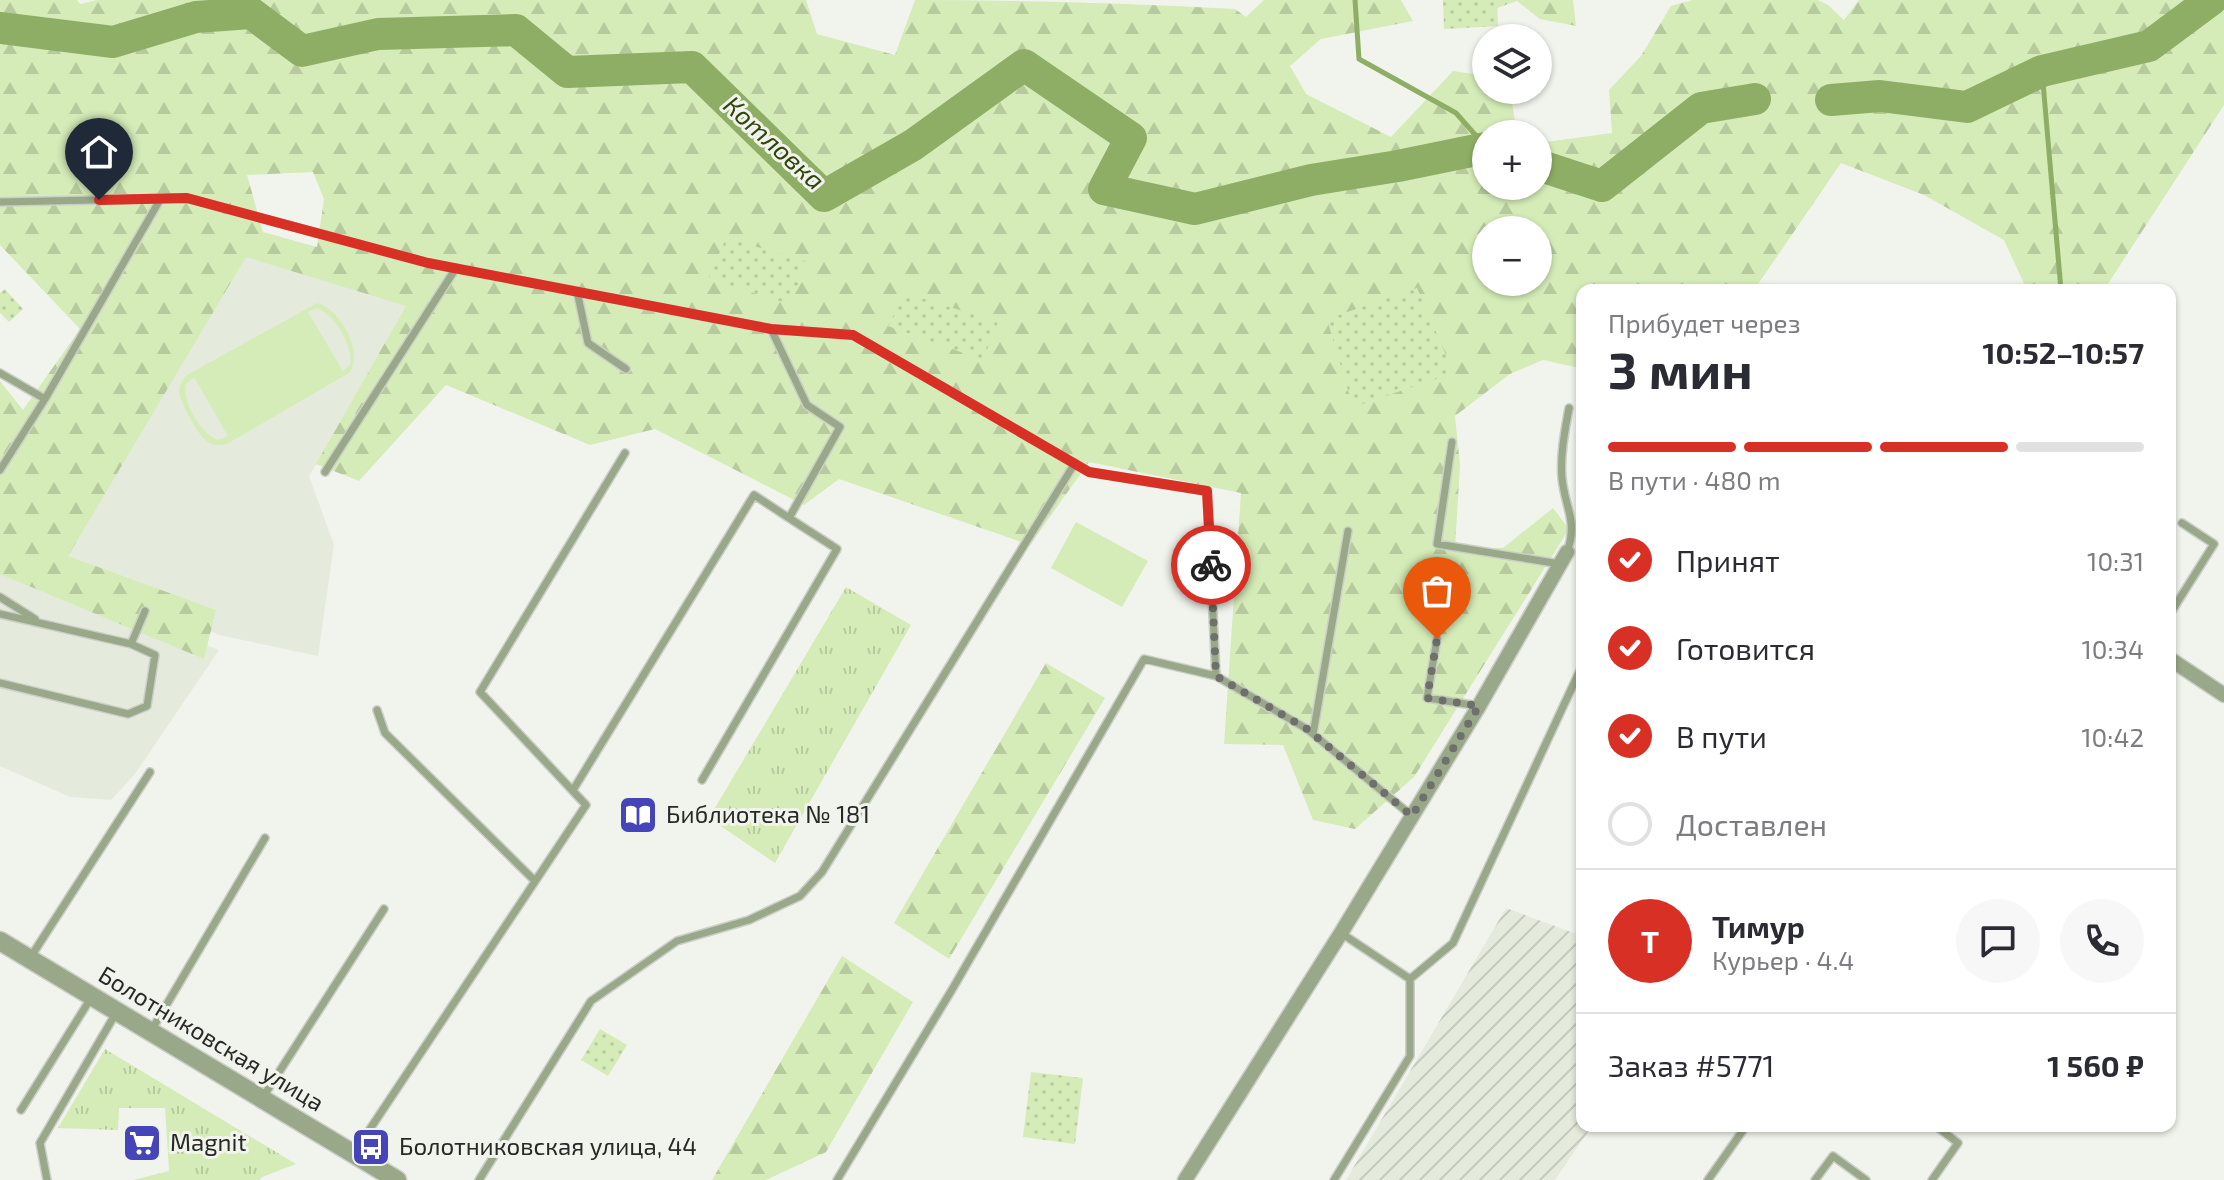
<!DOCTYPE html>
<html lang="ru">
<meta charset="utf-8">
<style>
body{margin:0;font-family:"Exo 2",sans-serif;background:#f7f7f7;color:#2b2b33;height:100vh;display:flex;flex-direction:column;font-size:30px;white-space:nowrap}
*{box-sizing:border-box;margin:0}
p{font-size:26px;color:#7c7c81}
.icon{flex:none;width:44px;height:44px;fill:none;stroke:currentColor;stroke-width:2;stroke-linecap:round;stroke-linejoin:round}
.map{position:relative;flex:1;overflow:hidden}
.drawer{position:absolute;left:1576px;top:284px;width:600px;height:848px;display:flex;flex-direction:column;background:#fff;border-radius:16px;box-shadow:0 2px 6px #0004}
.drawer>*{flex:none}
.tools{position:absolute;left:1472px;top:24px;display:grid;gap:16px}
.tools a{display:grid;place-items:center;width:80px;height:80px;border-radius:50%;background:#fff;box-shadow:0 2px 6px #0004;font-size:40px}
.pin{position:absolute;display:grid;place-items:center;width:68px;height:68px;color:#fff;margin:-82px -34px;border-radius:50% 50% 50% 0;rotate:-45deg;box-shadow:0 0 8px #0007}
.pin .icon{rotate:45deg}
.courier{position:absolute;display:grid;place-items:center;width:80px;height:80px;margin:-40px;border:6px solid #d93025;border-radius:50%;background:#fff;color:#222;box-shadow:0 2px 10px #0007}
.head em{font-style:normal;font-weight:700}
.head div{display:flex;flex-direction:column-reverse}
.head{display:flex;align-items:center;justify-content:space-between;height:136px;padding:0 32px}
h1{font-size:52px;font-weight:700;line-height:60px}
.bar{display:grid;grid-template-columns:repeat(4,1fr);gap:12px 8px;align-content:center;height:96px;padding:0 32px}
.bar i{height:10px;border-radius:6px;background:#e1e1e2}
.bar .current{background:#d93025}
.bar p{grid-column:span 4}
.line{display:flex;align-items:center;gap:20px;padding:0 32px;border-top:2px solid #e1e1e2}
.line div{flex:1}
.round{display:grid;place-items:center;flex:none;width:84px;height:84px;border-radius:42px;background:#f7f7f7}
ol{padding:0 32px;list-style:none}
li{display:flex;align-items:center;gap:24px;height:88px}
li p{margin-inline-start:auto}
li .icon{padding:8px;border-radius:50%;background:#d93025;color:#fff;stroke-width:4}
li:last-child{color:#7c7c81}
li i{width:44px;height:44px;border:4px solid #e1e1e2;border-radius:50%}
.map>svg:first-child{display:block}
</style>
<div class="map">
<svg width="2224" height="1180" viewBox="0 0 2224 1180">
<defs>
<pattern id="industrial-furrows" width="10" height="10" patternUnits="userSpaceOnUse" patternTransform="scale(2)"><rect width="10" height="10" fill="#e4ebdc"/><path d="M-1 1l2-2M0 10L10 0M9 11l2-2" fill="none" stroke="#c4cabd"/></pattern>
<pattern id="grass-tufts" width="24" height="20" patternUnits="userSpaceOnUse" patternTransform="scale(2)"><rect width="24" height="20" fill="#d5ecb8"/><path d="M3 7l-1-3M5 7V3M7 7l1-3M15 17l-1-3M17 17v-4M19 17l1-3" fill="none" stroke="#b7ca9e"/></pattern>
<pattern id="forest-firs" width="22" height="20" patternUnits="userSpaceOnUse" patternTransform="scale(2)"><rect width="22" height="20" fill="#d5ecb8"/><path d="M5 1l3.5 6h-7zM16 11l3.5 6h-7z" fill="#b7ca9e"/></pattern>
<pattern id="park-dots" width="8" height="8" patternUnits="userSpaceOnUse" patternTransform="scale(2)"><rect width="8" height="8" fill="#d5ecb8"/><path d="M2 2h.1M6 6h.1" fill="none" stroke="#b7ca9e" stroke-width="1.8" stroke-linecap="round"/></pattern>
</defs>
<rect width="100%" height="100%" fill="#f0f4ec"/>
<!-- built -->
<path fill="#e4ebdc" d="M241,247L421,299L309,476L334,545L318,656L219,635L37,561Z
M0,555L50,582L219,650L135,774L111,800L70,797L0,766Z"/>
<!-- industrial -->
<path fill="url(#industrial-furrows)" d="M1506,908L1582,936V1126H1592L1555,1180H1346Z"/>
<!-- grass -->
<path fill="url(#grass-tufts)" d="M846,587L911,625L775,863L709,818Z
M105,1049L296,1164L262,1177L260,1180H133L169,1171L165,1108H119L118,1130L58,1128Z"/>
<!-- forest -->
<path fill="url(#forest-firs)" fill-rule="evenodd" d="M0,0H77L80,4L97,0H806L817,34L895,55L915,0C1022,0 1128,3 1235,9L1246,17L1264,0H1401L1413,21L1321,39L1290,66L1306,94L1391,137L1453,71L1486,76V90H1510L1517,134H1486V186H1538V143L1612,133L1609,90L1641,56L1671,6L1692,0H1818L1828,5L1844,20L1859,0H2224V105L2104,290H2068L2070,286L2027,290L2004,240L1924,195L1841,163L1754,290H1582V374L1580,368L1543,360L1510,374L1455,416L1460,465L1455,548H1503L1553,508L1569,529L1414,777L1355,829L1313,820L1283,745L1224,744L1241,493L1089,462L1030,545L839,479L804,505L655,429L590,445L446,385L359,481L316,464L406,306L246,257L68,556L216,610L204,659L0,574V381L23,410L80,329L0,245ZM313,172L324,199L317,247L263,232L247,175ZM1486,230H1538V282H1486Z
M1487,0H1573L1576,26L1540,19L1517,1L1497,8Z
M1046,663L1105,698L949,959L894,923Z
M842,956L913,1002L826,1152L766,1180H712Z"/>
<!-- park -->
<path fill="url(#park-dots)" d="M1443,0H1497L1498,26L1444,29Z
M71,151L106,152V175H71Z
M726,238L808,262L789,304L708,279Z
M1417,288L1454,373L1353,407L1327,319Z
M5,289L23,309L9,322L0,313V293Z
M905,293L998,322L983,360L888,326Z
M600,1029L627,1045L608,1076L581,1060Z
M1031,1072L1083,1078L1075,1144L1023,1137Z"/>
<!-- garden -->
<path fill="#d5ecb8" fill-rule="evenodd" d="M317,303C340,308 365,353 349,373L227,444C220,445 214,446 208,442C199,437 180,403 179,392C179,385 182,381 187,375ZM317,308C334,314 354,346 350,365L343,371L308,312ZM194,377L228,436L218,440C201,434 182,402 186,384Z
M1076,522L1148,561L1122,607L1051,568Z"/>
<g fill="none" stroke-linecap="round" stroke-linejoin="round">
<!-- stream -->
<path stroke="#8fae65" stroke-width="5" d="M1355,0L1359,59L1456,113L1486,147
M2042,71L2061,290"/>
<!-- river -->
<path stroke="#8fae65" stroke-width="32" d="M0,28L113,42L196,17L251,13L302,51L378,34L516,30L567,72L692,67L824,196L913,145L1024,65L1131,138L1104,189L1195,209L1311,180L1398,166L1486,148
M1831,100L1880,96L1967,107L2042,71L2149,46L2211,0
M1538,165L1602,186L1701,108L1755,99"/>
<defs>
<path id="service" d="M0,202L187,198L428,263L771,329L853,335L1089,472L1207,491L1216,676L1307,729L1412,816
M577,291L588,343L626,369
M0,373L45,399
M1452,442L1437,544L1560,564
M0,470L45,399L161,198
M325,472L456,268
M1567,552C1578,521 1565,508 1562,478C1560,455 1565,430 1569,408
M0,597L35,619
M0,614L131,644L155,655L147,706L128,714L0,683
M2170,614L2214,544L2182,523
M1437,639L1427,698L1479,706
M131,644L145,611
M377,710L385,733L535,881
M1313,734L1348,531
M702,780L837,549L789,518
M573,790L754,495L789,518L840,427L807,405L771,329
M30,958L150,772
M1410,979L1453,943L1582,666
M151,1031L265,838
M263,1097L384,909
M21,1110L91,998
M354,1153L586,805L480,692L625,453
M47,1180L40,1143L116,1013
M479,1180L591,1001L677,941L749,920L800,896L822,872L1075,463
M837,1180L953,988L1144,659L1216,676
M1334,1180L1410,1056V979L1341,933
M1708,1180L1746,1126
M1815,1180L1833,1156L1866,1180
M1932,1180L1958,1143L1936,1126"/>
<path id="minor" d="M2170,659L2224,695
M1185,1180L1341,933L1479,706L1567,552"/>
<path id="tertiary" d="M0,941L397,1180"/>
</defs>
<!-- service casing -->
<use href="#service" stroke="#cccfc8" stroke-width="10"/>
<!-- minor casing -->
<use href="#minor" stroke="#cccfc8" stroke-width="17"/>
<!-- tertiary casing -->
<use href="#tertiary" stroke="#cccfc8" stroke-width="21"/>
<!-- service -->
<use href="#service" stroke="#99a888" stroke-width="7"/>
<!-- minor -->
<use href="#minor" stroke="#99a888" stroke-width="14"/>
<!-- tertiary -->
<use href="#tertiary" stroke="#99a888" stroke-width="18"/>
</g>
<g fill="none" stroke-linecap="round" stroke-linejoin="round">
<!-- done -->
<path stroke="#6e706b" stroke-width="8" stroke-dasharray="0 14.4" d="M1211,565L1216,676L1307,729L1412,816L1479,706L1427,698L1437,639"/>
<!-- route -->
<path stroke="#d93025" stroke-width="10" d="M99,200L187,198L428,263L771,329L853,335L1089,472L1207,491L1211,565"/>
</g>
<!-- icons -->
<defs>
<symbol id="library-square" viewBox="-11 -11 22 22"><rect x="-9" y="-9" width="18" height="18" rx="4" fill="#4544b9" stroke="#f0f4ec"/><path d="M-6-4Q-3-5.5-.7-3.5V5Q-3 3-6 4ZM6-4Q3-5.5 .7-3.5V5Q3 3 6 4Z" fill="#fff"/></symbol>
<symbol id="supermarket-square" viewBox="-11 -11 22 22"><rect x="-9" y="-9" width="18" height="18" rx="4" fill="#4544b9" stroke="#f0f4ec"/><path d="M-6-5.5h2.5l.6 2H6L4.5 2H-2.5L-4.4-4H-6ZM-1.5 3.2a1.3 1.3 0 1 0 .1 0ZM3 3.2a1.3 1.3 0 1 0 .1 0Z" fill="#fff"/></symbol>
<symbol id="bus-square" viewBox="-11 -11 22 22"><rect x="-9" y="-9" width="18" height="18" rx="4" fill="#4544b9" stroke="#f0f4ec"/><path d="M-5-6H5V4H4V6H2V4H-2V6H-4V4H-5ZM-3.5-4V0h7V-4ZM-3.5 1.2v1.5H-2V1.2ZM2 1.2v1.5H3.5V1.2Z" fill="#fff"/></symbol>
</defs>
<g fill-rule="evenodd">
<use href="#library-square" x="616" y="793" width="44" height="44"/>
<use href="#supermarket-square" x="120" y="1121" width="44" height="44"/>
<use href="#bus-square" x="349" y="1125" width="44" height="44"/>
</g>
<g text-anchor="middle" stroke-width="6" stroke-linejoin="round" paint-order="stroke">
<!-- poi labels -->
<g font-size="24" fill="#282926" stroke="#f0f4ec" text-anchor="start">
<text x="666" y="823">Библиотека № 181</text>
<text x="170" y="1151">Magnit</text>
<text x="399" y="1155">Болотниковская улица, 44</text>
</g>
<!-- street labels -->
<g font-size="24" fill="#282926" stroke="#f0f4ec">
<text transform="translate(211 1039) rotate(31)" y="8">Болотниковская улица</text>
</g>
<!-- water labels -->
<g font-size="26" font-style="italic" fill="#30440e" stroke="#f0f4ec">
<text transform="translate(774 143) rotate(42)" y="9">Котловка</text>
</g>
</g>
</svg>
<div class="tools">
<a><svg class="icon" aria-label="layers" viewBox="0 0 24 24"><path d="M12 4l9 5-9 5-9-5zM3 14l9 5 9-5"/></svg></a>
<a>+</a>
<a>−</a>
</div>
<div class="pin" style="left:1437px;top:639px;background:#ea580c"><svg class="icon" aria-label="bag" viewBox="0 0 24 24"><path d="M5 8h14l-1 12H6zM9 8a3 3 0 0 1 6 0"/></svg></div>
<div class="pin" style="left:99px;top:200px;background:#1f2937"><svg class="icon" aria-label="home" viewBox="0 0 24 24"><path d="M3 11l9-7 9 7M6 9v11h12V9"/></svg></div>
<div class="courier" style="left:1211px;top:565px"><svg class="icon" aria-label="bike" viewBox="0 0 24 24"><circle cx="6" cy="16" r="4"/><circle cx="18" cy="16" r="4"/><path d="M6 16l4-8h5l3 8M10 8l3 8H6M13 5h3"/></svg></div>
<section class="drawer">
<div class="head"><div><h1>3 мин</h1><p>Прибудет через</p></div><em>10:52–10:57</em></div>
<div class="bar"><i class="current"></i><i class="current"></i><i class="current"></i><i></i><p>В пути · 480 m</p></div>
<ol>
<li><svg class="icon" aria-label="check" viewBox="0 0 24 24"><path d="M5 12l5 5 9-10"/></svg>Принят<p>10:31</p></li>
<li><svg class="icon" aria-label="check" viewBox="0 0 24 24"><path d="M5 12l5 5 9-10"/></svg>Готовится<p>10:34</p></li>
<li><svg class="icon" aria-label="check" viewBox="0 0 24 24"><path d="M5 12l5 5 9-10"/></svg>В пути<p>10:42</p></li>
<li><i></i>Доставлен</li>
</ol>
<div class="line" style="height:144px"><b class="round" style="background:#d93025;color:#fff">Т</b><div><b>Тимур</b><p>Курьер · 4.4</p></div><a class="round"><svg class="icon" aria-label="chat" viewBox="0 0 24 24"><path d="M4 5h16v11H9l-5 4z"/></svg></a><a class="round"><svg class="icon" aria-label="phone" viewBox="0 0 24 24"><path d="M5 4h4l2 5-3 2q2 4 5 5l2-3 5 2v4C11 20 4 13 5 4z"/></svg></a></div>
<div class="line" style="height:104px"><div>Заказ #5771</div><b>1 560 ₽</b></div>
</section>
</div>
